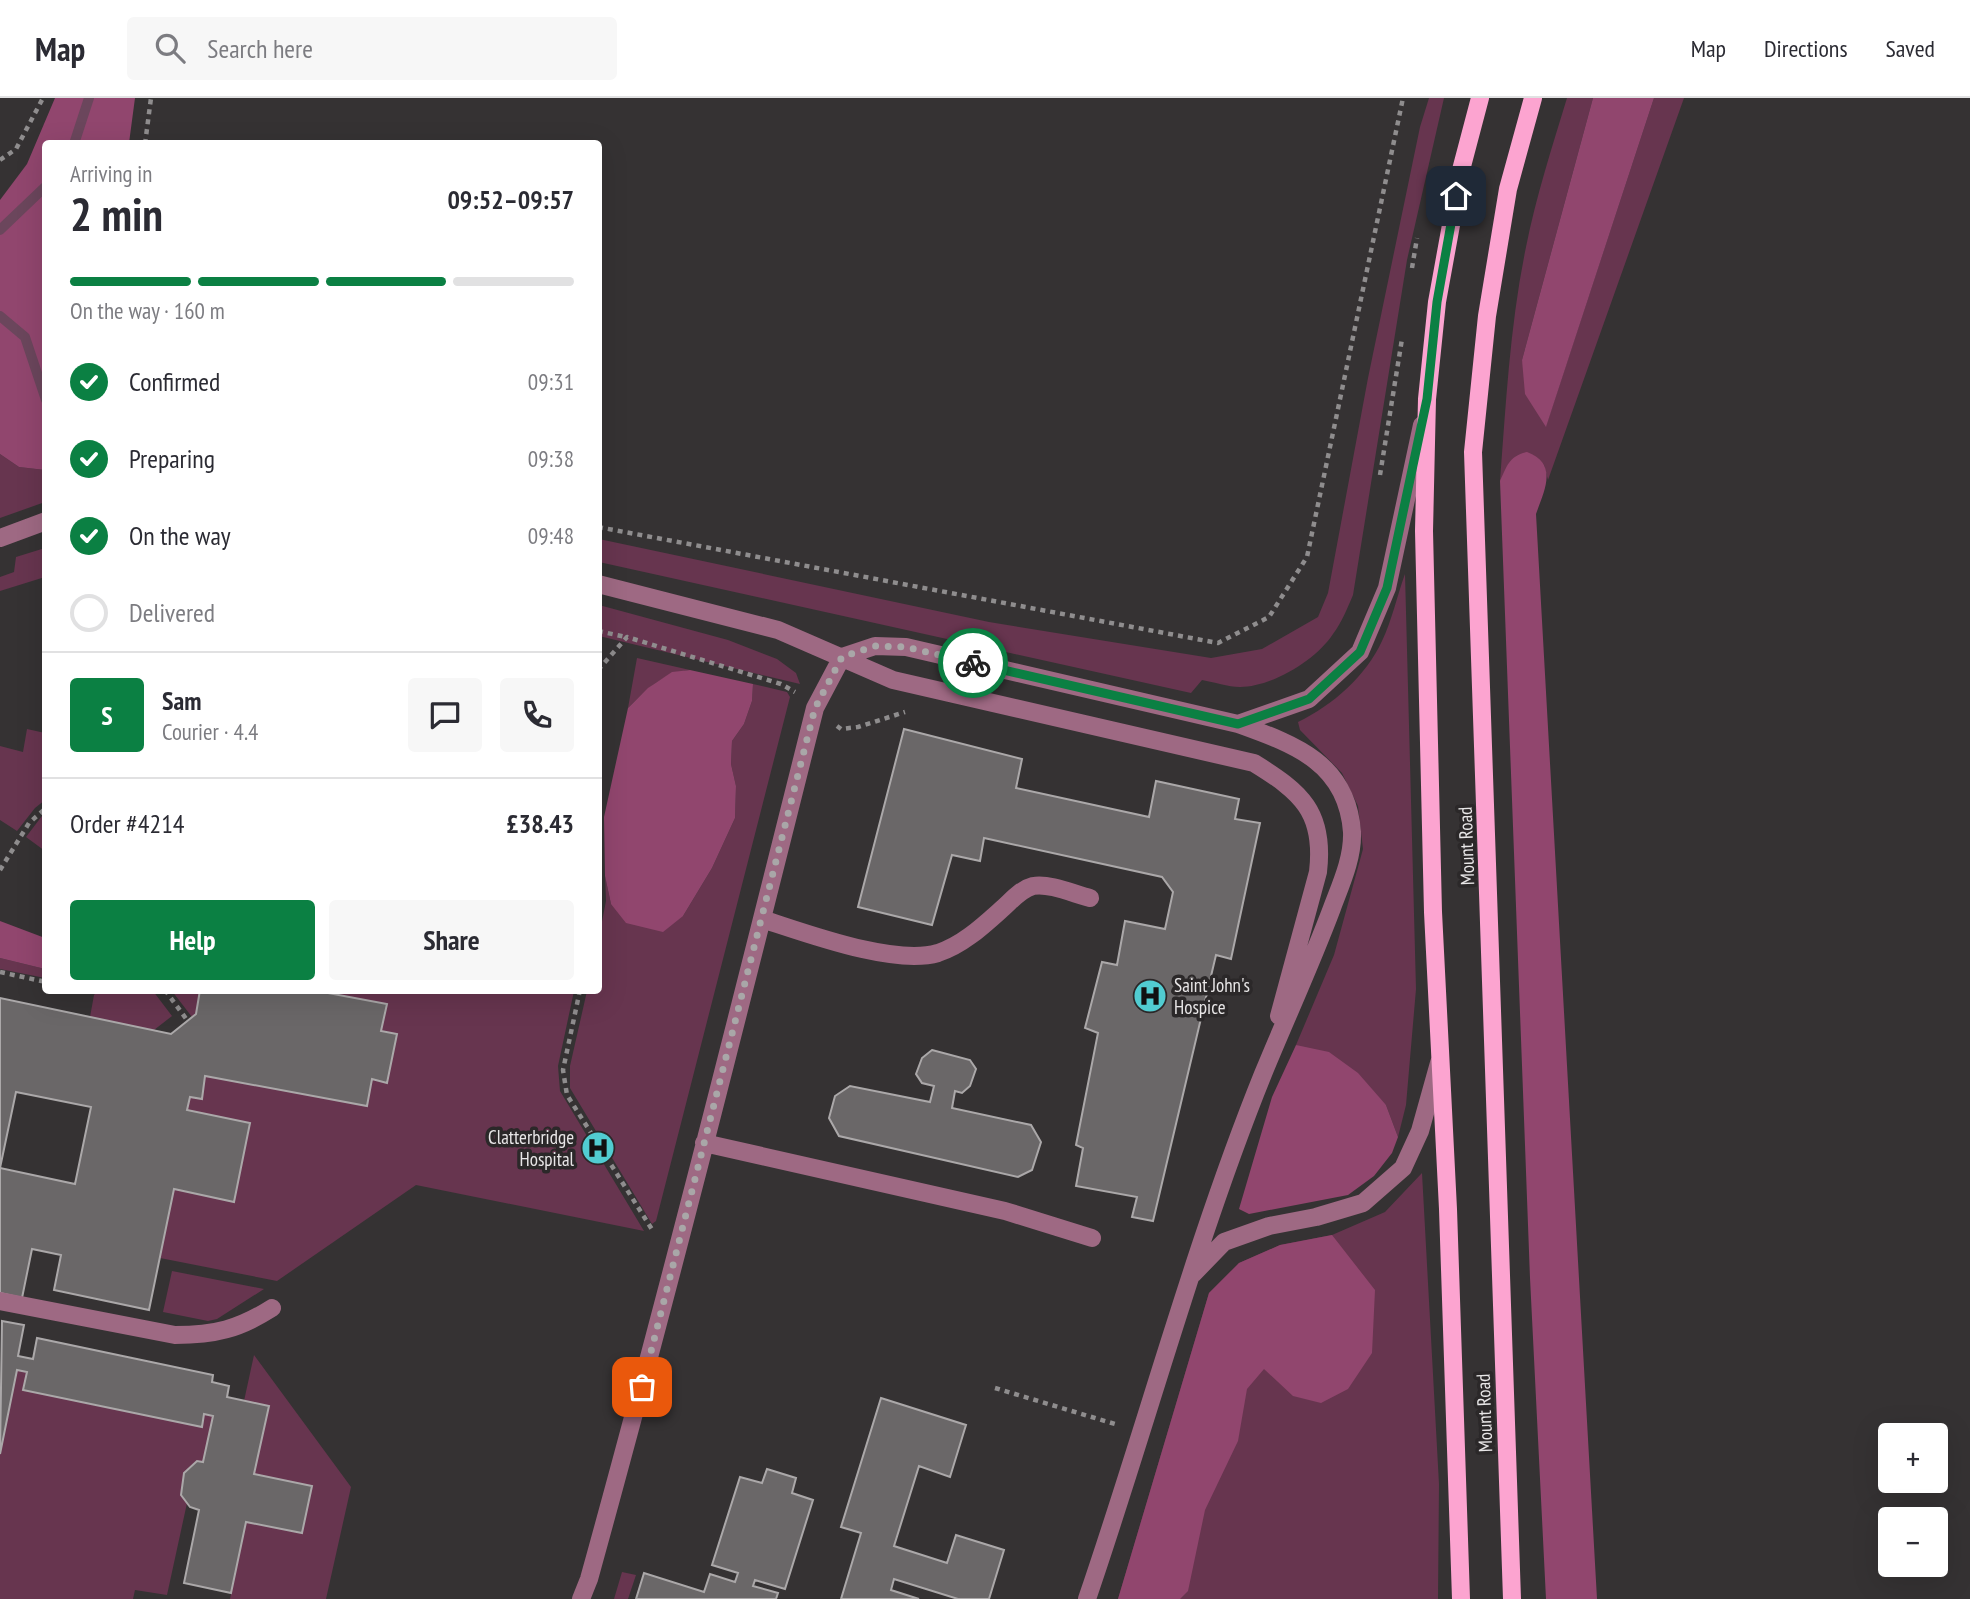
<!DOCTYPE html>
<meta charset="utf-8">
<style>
body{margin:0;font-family:"PT Sans Narrow",sans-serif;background:#f7f7f7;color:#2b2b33;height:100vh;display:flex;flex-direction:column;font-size:26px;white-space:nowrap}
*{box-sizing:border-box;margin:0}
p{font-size:23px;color:#7c7c81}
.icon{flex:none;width:38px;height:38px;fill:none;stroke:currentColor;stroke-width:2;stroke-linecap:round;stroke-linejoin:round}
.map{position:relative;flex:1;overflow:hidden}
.panel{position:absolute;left:42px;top:42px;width:560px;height:854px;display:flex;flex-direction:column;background:#fff;border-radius:7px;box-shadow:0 7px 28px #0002}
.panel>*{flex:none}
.controls{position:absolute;left:1878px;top:1325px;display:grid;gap:14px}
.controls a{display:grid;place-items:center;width:70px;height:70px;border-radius:7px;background:#fff;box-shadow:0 7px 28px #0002;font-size:35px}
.pin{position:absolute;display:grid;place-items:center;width:60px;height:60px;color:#fff;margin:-30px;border-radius:14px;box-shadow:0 4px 10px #0006}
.courier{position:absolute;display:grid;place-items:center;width:70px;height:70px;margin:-35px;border:5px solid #0b8043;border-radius:50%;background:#fff;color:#222;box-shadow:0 2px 9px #0007}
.head em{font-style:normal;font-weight:600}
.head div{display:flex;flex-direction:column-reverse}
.head{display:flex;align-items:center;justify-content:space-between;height:119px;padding:0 28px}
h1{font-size:46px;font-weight:600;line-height:52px}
.bar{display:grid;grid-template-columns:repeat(4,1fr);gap:10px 7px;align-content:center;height:84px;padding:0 28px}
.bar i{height:9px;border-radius:5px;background:#e1e1e2}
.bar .current{background:#0b8043}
.bar p{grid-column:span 4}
.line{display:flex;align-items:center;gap:18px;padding:0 28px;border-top:2px solid #e1e1e2}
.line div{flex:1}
.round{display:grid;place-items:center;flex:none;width:74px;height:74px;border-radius:7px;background:#f7f7f7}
ol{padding:0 28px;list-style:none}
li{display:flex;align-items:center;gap:21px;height:77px}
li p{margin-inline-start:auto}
li .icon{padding:7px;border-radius:50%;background:#0b8043;color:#fff;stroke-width:4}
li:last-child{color:#7c7c81}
li i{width:38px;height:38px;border:4px solid #e1e1e2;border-radius:50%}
.button{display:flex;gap:14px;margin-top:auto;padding:14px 28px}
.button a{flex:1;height:80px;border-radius:7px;background:#0b8043;color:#fff;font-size:28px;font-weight:600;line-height:80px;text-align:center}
.button a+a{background:#f7f7f7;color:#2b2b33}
header{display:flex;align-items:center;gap:42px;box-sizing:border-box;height:98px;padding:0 35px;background:#fff;border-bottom:2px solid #e1e1e2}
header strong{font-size:33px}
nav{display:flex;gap:38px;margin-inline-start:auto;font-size:24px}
.search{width:490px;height:63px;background:#f7f7f7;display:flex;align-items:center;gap:18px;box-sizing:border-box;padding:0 24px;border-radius:7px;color:#7c7c81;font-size:26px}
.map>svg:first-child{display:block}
</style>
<header>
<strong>Map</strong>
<div class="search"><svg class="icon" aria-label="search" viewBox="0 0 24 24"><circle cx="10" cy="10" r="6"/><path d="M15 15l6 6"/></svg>Search here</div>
<nav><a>Map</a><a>Directions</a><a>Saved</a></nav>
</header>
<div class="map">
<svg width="1970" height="1501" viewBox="0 0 1970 1501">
<rect width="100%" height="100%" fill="#353233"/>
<!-- green -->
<path fill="#67354f" d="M1429,0H1444L1407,162L1353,497C1347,511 1342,524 1333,536C1316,562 1272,589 1240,589C1228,589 1214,584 1202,582L1191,595L599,464V441L989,524L1211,560L1262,551L1318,519L1328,495L1368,280L1420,29Z
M1567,0H1593L1522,262L1546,328L1654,0H1684L1548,382L1544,367L1500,383C1506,305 1510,226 1526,149C1536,99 1552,49 1567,0Z
M0,356L19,369L45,372V404L0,420Z
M45,450V479L0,493V479L14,474L16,459Z
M1405,476L1416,891L1406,1007L1398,1039L1386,1007L1296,947L1334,857L1363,751L1358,708L1342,675L1300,632L1298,624C1333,607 1366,578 1382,543C1392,522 1397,498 1405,476Z
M599,507L728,542L777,561L796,575L800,586L599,538Z
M637,560L690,572C661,576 648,590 628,610Z
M753,586L787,594L790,599L656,1123L652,1126L570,990V968L587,893L598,892L599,839L606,803L605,778L611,806L683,818L712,770L735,720L736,688L731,666L732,643L744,626L752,603Z
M27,631L45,635V702L35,710L17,733L0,722V648L23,654Z
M45,714V753L26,739Z
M0,860L45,871V880L0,871Z
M98,893H153L172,918L154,932L90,919L94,897Z
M172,893H200L196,916L192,919Z
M312,893H574L558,968L560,993L644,1133L416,1087L277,1183L160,1160L174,1091L250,1025L187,1012L190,999L202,1000L205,978L372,981L387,984L397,937L381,933L386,906Z
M1422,1075L1439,1386L1438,1501H1118L1209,1195L1239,1165L1280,1147L1332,1137L1385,1114Z
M172,1173L264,1191L217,1221L208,1223L163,1214Z
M254,1257L351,1389L326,1501H230L246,1424L302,1435L311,1388L254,1376L269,1308L244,1303Z
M17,1272L27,1274L23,1292L201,1329L204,1316L213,1318L203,1364L197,1363L184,1375L181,1397L187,1405L167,1497L135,1492L133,1501H0V1356Z
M622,1474L636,1477L628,1501H614Z"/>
<!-- forest -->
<path fill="#91466e" d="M55,0H135L129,45L46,46L45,372L19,369L0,356V102L27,66Z
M1593,0H1654L1546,329L1525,296L1522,262Z
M1527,354C1559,366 1544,393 1536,416L1597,1501H1546L1530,1180L1500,383C1507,368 1509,358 1527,354Z
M690,572L753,586L752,603L744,626L732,643L731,666L736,688L735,720L712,770L683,818L663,834L626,825L611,806L605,778L604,719L628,610L648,590L672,574Z
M0,823L45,840V871L0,860Z
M1296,947L1329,954L1358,975L1386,1007L1398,1039L1392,1055L1374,1078L1348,1097L1249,1116L1239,1111L1272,999Z
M1332,1137L1375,1192L1372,1255L1348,1291L1321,1305L1293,1298L1264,1271L1247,1291L1238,1343L1205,1412L1188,1493L1180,1501H1118L1209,1195L1239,1165L1280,1147Z"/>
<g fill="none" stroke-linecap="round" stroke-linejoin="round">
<!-- stream -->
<path stroke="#6b465c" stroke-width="10" d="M74,46L89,0
M0,132L46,88
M0,218L25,239L46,302"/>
</g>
<!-- building -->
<path fill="#6a6768" stroke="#aba8a9" stroke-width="2" fill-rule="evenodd" d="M904,631L1022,661L1016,690L1149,719L1156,683L1239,701L1235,721L1260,725L1231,861L1216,857L1153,1123L1132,1119L1137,1099L1076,1088L1083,1050L1076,1047L1098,935L1085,930L1102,864L1117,867L1125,823L1165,831L1173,794L1162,779L984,740L980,763L952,757L932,827L858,809Z
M200,892H312L387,906L381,933L397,936L387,985L372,981L367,1008L205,978L202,1001L190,999L187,1012L250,1025L234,1104L174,1091L149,1212L54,1192L61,1157L32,1151L22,1200L0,1195V900L171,936L196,916ZM16,994L91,1009L75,1086L0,1070Z
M932,952L970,962L976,971L970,988L962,995L955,993L952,1010L1031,1027L1041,1044L1032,1072L1018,1079L839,1038L829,1020L835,998L850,988L930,1004L934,988L922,985L916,976L922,960Z
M2,1223L24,1227L18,1258L33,1261L37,1240L213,1277L212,1284L229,1288L227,1299L269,1308L254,1376L312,1388L302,1435L246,1424L231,1495L184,1485L199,1412L190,1409L181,1397L184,1375L197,1363L203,1364L213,1318L204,1316L202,1329L23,1292L27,1274L17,1272L0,1356Z
M881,1300L966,1327L950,1379L919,1368L894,1448L947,1465L956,1437L1004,1452L989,1501H958L894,1481L891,1492L919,1501H841L861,1435L841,1429Z
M767,1371L796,1380L792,1395L813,1402L785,1491L755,1482L753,1488L778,1495L776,1501H636L644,1475L704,1494L710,1476L735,1484L738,1475L712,1467L740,1379L762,1385Z"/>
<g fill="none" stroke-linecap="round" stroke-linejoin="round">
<!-- path -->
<path stroke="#8f8d8e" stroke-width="4.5" stroke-dasharray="5 5" stroke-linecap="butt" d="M145,46L151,0
M0,62L16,51L43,0
M1412,170L1417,140
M1380,377L1402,241
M598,429L1218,545L1269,519L1307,459L1403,0
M598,533L626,539
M598,572L627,539L781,586L795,594
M837,628L841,631L858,629L905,614
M598,750V804
M0,772L29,725L46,710
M0,874L46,884
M165,892L187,922
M580,892L563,972L567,997L653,1133
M995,1290L1115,1326"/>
<!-- minor -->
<path stroke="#9e6983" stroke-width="18" d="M0,440L46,423
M598,486L778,532L893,582L1254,665C1301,694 1325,714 1318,774L1279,918
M842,559L875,548L906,549L1238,626C1293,646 1347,664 1352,734C1353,760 1341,786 1332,810C1311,866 1286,920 1263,976C1194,1147 1147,1326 1087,1501
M1238,626L1309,601L1360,554L1387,490L1422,327
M762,821C806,835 894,868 938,855C963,847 984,827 1003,810C1012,802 1021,791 1033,788C1050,785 1074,796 1090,800
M704,1045L1005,1113L1092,1140
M1193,1176L1224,1144L1269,1128L1316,1119L1363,1105L1403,1070L1420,1033L1439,965
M0,1203L175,1237C215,1237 239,1231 272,1210
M581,1501L589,1481C669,1192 742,901 815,610L842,559"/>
<!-- major -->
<path stroke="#fca4d0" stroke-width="18" d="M1461,1501L1448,1111L1433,814L1424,433L1427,301L1437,204L1461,72L1480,0
M1512,1501L1473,354L1487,218L1508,91L1533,0"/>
</g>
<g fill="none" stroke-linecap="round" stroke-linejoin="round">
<!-- done -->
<path stroke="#a9a7a8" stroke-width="7" stroke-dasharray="0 12.6" d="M642,1289L815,610L842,559L875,548L906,549L973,565"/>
<!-- route -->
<path stroke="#0b8043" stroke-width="9" d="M973,565L1238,626L1309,601L1360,554L1387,490L1427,301L1437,204L1456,98"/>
</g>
<!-- icons -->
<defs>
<symbol id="hospital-disc" viewBox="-11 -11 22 22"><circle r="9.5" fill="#51ccd1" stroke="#2b2829"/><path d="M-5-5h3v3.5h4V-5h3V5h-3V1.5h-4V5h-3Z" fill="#111"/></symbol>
</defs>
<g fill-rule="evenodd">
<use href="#hospital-disc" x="1131" y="879" width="38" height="38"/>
<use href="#hospital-disc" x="579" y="1031" width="38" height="38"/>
</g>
<g text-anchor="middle" stroke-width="7" stroke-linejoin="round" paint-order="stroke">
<!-- street labels -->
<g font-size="19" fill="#e8e6e7" stroke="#2b2829">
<text transform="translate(1466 748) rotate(-92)" y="7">Mount Road</text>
<text transform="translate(1484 1315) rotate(-92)" y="7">Mount Road</text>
</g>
<!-- poi labels -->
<g font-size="19" fill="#e8e6e7" stroke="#2b2829" text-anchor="start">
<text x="1174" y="894">Saint John's<tspan x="1174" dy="22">Hospice</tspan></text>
<text x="574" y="1046" text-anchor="end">Clatterbridge<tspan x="574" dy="22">Hospital</tspan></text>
</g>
</g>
</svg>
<div class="controls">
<a>+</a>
<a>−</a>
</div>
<div class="pin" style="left:642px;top:1289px;background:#ea580c"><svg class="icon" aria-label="bag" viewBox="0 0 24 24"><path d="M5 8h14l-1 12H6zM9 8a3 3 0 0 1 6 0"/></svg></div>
<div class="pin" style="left:1456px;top:98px;background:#1f2937"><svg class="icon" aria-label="home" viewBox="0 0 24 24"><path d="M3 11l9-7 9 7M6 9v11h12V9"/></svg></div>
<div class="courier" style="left:973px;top:565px"><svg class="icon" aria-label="bike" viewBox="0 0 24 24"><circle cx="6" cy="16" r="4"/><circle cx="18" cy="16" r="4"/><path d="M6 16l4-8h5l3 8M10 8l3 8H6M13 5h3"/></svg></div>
<section class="panel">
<div class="head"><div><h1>2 min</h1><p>Arriving in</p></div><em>09:52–09:57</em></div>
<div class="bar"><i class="current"></i><i class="current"></i><i class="current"></i><i></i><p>On the way · 160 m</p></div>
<ol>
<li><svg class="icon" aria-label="check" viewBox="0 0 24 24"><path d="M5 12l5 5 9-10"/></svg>Confirmed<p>09:31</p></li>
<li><svg class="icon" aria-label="check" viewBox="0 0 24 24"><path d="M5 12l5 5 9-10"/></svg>Preparing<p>09:38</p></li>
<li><svg class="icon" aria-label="check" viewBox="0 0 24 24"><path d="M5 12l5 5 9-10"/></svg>On the way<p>09:48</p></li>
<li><i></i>Delivered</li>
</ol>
<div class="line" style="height:126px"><b class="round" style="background:#0b8043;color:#fff">S</b><div><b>Sam</b><p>Courier · 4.4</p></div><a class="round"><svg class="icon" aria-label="chat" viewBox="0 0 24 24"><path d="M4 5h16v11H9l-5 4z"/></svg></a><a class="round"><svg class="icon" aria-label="phone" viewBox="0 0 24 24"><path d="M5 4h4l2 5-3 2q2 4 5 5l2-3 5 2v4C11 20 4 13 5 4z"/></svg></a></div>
<div class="line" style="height:91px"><div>Order #4214</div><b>£38.43</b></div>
<div class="button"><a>Help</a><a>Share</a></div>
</section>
</div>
